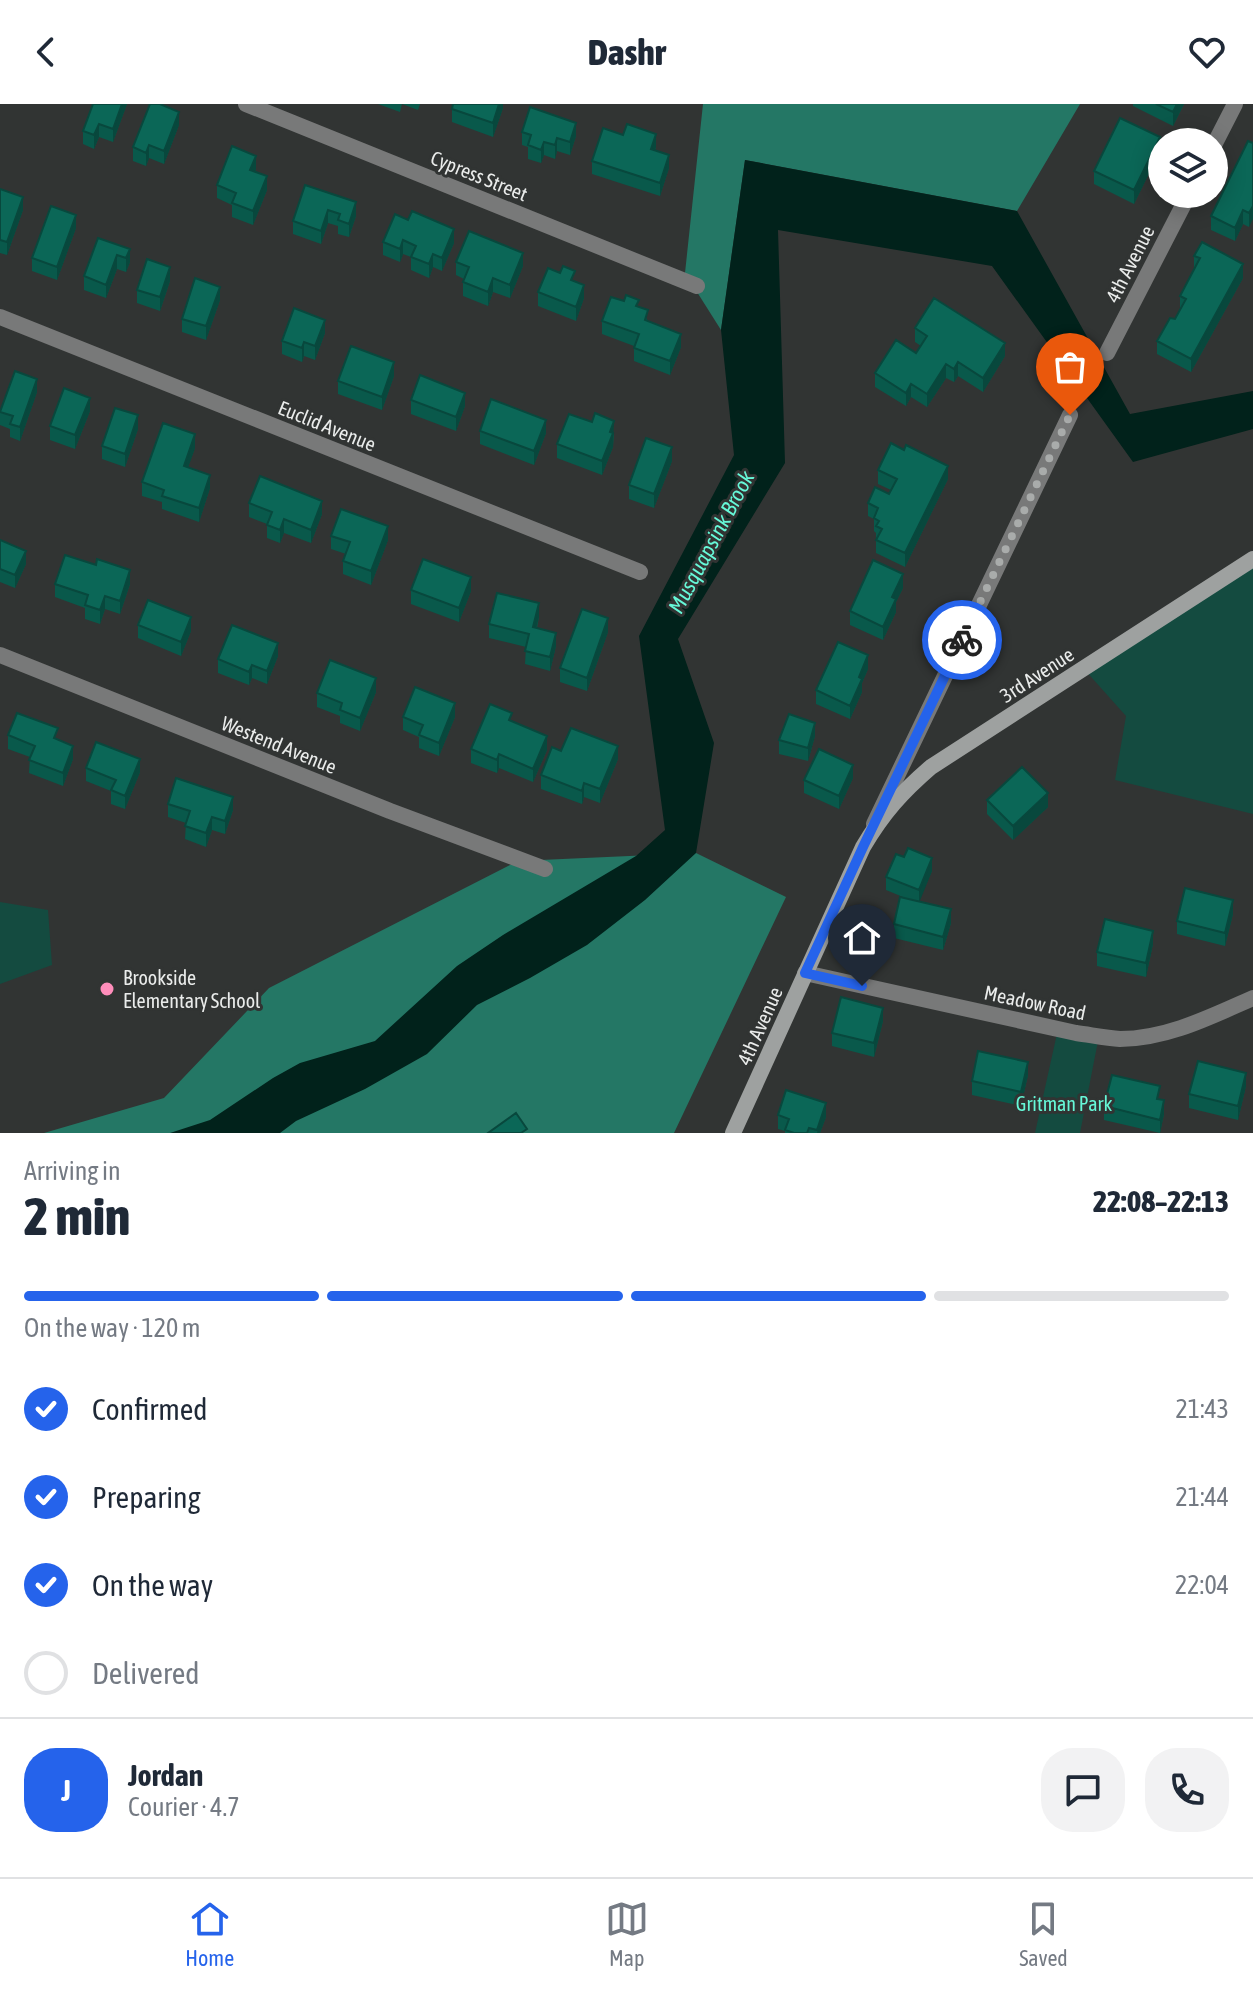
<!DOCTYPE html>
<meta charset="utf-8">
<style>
body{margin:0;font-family:"Asap Condensed",sans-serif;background:#f2f2f3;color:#1f2937;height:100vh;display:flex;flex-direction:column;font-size:30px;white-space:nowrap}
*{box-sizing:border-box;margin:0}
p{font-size:26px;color:#747a83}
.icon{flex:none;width:44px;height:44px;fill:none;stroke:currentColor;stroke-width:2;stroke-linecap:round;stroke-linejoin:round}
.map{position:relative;height:1029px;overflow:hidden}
.panel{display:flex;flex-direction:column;background:#fff;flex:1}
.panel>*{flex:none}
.buttons{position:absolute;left:1148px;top:24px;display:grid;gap:16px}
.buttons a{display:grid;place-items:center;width:80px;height:80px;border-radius:50%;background:#fff;box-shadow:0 4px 20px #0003;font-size:40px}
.pin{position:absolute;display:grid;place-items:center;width:68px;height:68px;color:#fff;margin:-82px -34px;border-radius:50% 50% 50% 0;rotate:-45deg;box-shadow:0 0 8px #0007}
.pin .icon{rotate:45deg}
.courier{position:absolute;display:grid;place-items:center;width:80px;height:80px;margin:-40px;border:6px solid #2563eb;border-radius:50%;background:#fff;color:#222;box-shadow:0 2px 10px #0007}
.head em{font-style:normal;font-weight:800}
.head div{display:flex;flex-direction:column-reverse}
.head{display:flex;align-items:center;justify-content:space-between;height:136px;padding:0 24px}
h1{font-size:52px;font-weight:800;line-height:60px}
.bar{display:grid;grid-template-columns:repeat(4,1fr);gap:12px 8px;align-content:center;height:96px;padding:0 24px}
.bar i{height:10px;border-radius:6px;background:#e0e1e3}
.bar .active{background:#2563eb}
.bar p{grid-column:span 4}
.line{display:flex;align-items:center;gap:20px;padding:0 24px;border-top:2px solid #e0e1e3}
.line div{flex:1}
.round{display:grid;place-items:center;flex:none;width:84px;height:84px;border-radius:32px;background:#f2f2f3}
ol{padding:0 24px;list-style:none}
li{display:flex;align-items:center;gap:24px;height:88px}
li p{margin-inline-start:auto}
li .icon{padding:8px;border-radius:50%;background:#2563eb;color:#fff;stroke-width:4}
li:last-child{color:#747a83}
li i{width:44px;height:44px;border:4px solid #e0e1e3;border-radius:50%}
header{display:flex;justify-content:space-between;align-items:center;height:104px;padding:0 24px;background:#fff;font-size:36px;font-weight:800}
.tab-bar{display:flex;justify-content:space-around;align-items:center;height:112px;border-top:2px solid #e0e1e3;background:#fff;font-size:22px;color:#747a83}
.tab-bar a{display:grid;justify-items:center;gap:4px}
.tab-bar .active{color:#2563eb}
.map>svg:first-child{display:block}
</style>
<header><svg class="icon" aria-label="back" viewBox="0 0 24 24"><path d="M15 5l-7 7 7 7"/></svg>Dashr<svg class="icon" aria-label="heart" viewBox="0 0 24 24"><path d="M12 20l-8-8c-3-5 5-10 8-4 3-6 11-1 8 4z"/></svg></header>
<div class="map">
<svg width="1253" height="1029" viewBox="0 0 1253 1029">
<rect width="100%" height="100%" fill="#313433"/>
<!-- green -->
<path fill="#144b40" d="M1253,455V710L1115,676L1126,612L1084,565Z
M0,798L48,806L52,861L0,880Z
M1058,925L1099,932L1080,1029H1035Z"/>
<!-- forest -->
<path fill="#247765" d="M703,0H1080L1017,107L745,56L721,226L685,169Z
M696,749L786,793L674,1029H44L164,994L269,884L518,757Z"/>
<!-- water -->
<path fill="#01221b" d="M745,56L1017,107L1130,310L1253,287V325L1133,358L992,162L778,126L785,359L678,535L714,639L696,749L645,796L587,841L530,874L477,901L427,950L365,985L296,1017L280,1029H170L210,1016L273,974L300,959L375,937L457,862L503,831L636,752L665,726L639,532L734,351L721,226Z"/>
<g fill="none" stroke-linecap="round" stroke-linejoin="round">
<!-- street -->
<path stroke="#787979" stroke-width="16" d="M246,0L697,182
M1214,41L1235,0
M0,213L640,468
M1107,249L1189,90
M0,551L390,707L545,765
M874,720L1070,311
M805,869L1076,929C1091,931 1106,934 1120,935C1167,935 1212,912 1253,894"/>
<!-- secondary -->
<path stroke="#9ea1a0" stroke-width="16" d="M733,1029L863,743C883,709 902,688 931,663L1253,455"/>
</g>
<!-- wall -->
<path fill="#09594b" d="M127,0L113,38L99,33L94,45L83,40V27Z
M378,0H420L418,6L402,0L400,8Z
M503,0V4L493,33L452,18V5Z
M1133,0H1184L1173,22L1133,2Z
M179,21L164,60L149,54L146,62L133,57V43Z
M522,28L576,32L570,51L557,47L555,55L544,51L541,59L528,55V43L522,41Z
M1253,39L1249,123L1243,120L1235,137L1211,126V112Z
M656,43L655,46L669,64L660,92L592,70V57Z
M1160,47L1134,100L1094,80V67Z
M256,65L255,67L267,86L253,121L232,113V101L217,94V81Z
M305,81L356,112L349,133L338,130V122L328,119L321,140L293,130V117Z
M0,85L23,106L7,151L0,149Z
M395,110L454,139L442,167L433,163L429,174L411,166V153L403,150L400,158L383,151V138Z
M76,124L57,176L32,167V154Z
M98,134L130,145V158L126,168L117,165L106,194L84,186V172Z
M1194,152L1243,174L1191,268L1157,250V237L1175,215L1180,205V192L1194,165Z
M456,158L523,162L510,194L493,188L488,202L463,192V178L464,175L456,171Z
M170,177L160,207L137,199V186Z
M575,177L584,194L576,217L538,202V188Z
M220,196L206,236L182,228V215Z
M639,203L648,217L681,243L670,271L634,257V242L602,230V217Z
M915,224L1005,252L983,288L958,272L954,278L946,274L927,303L911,293L906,302L875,283V269L916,249L921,242L915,238Z
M325,229L315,256L304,252L302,258L282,250V237Z
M394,272L382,306L338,290V277Z
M37,288L20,337L10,333V325L0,321V308Z
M411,296L465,302L456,327L411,310Z
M90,307L75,345L50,336V322Z
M138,325L125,363L102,355V342Z
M480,327L546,329L534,361L480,340Z
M614,330L613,343L602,371L557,354V340Z
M195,344L188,363L210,384L199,418L162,405V398L142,392V378Z
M672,357L654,404L629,395V381Z
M878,366L948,375L905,463L876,449V429L874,427V415L868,412V399L889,390L891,386L878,380Z
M249,399L322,410L311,439L284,429L280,439L267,434V420L249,413Z
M331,432L388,436L371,481L343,470V457L346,450L331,445Z
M0,436L26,460L15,484L0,478Z
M55,480H130L120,510L105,505L100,520L85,515V504L55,493Z
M903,484L896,498V508L883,536L850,521V507Z
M411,486L471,487L459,518L411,500Z
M539,513L537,524L556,542L550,567L525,560L526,543L489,534V520Z
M138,521L191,527L181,552L138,534Z
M608,528L587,587L560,578V564Z
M278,552L267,580L252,574L249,581L218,569V555Z
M868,565L862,579V588L850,615L816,600V586Z
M376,588L360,627L340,619V612L317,603V589Z
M403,613H455L439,652L419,644V633L403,626Z
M512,617L547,646L533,678L499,664L497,669L471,659V645Z
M8,631L58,636L73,655L63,682L29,669L30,653L8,645Z
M815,632L808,657L779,650V636Z
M561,647L618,655L600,699L584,693L582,700L541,685V671Z
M86,664L140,668L125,705L111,700V687L86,677Z
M853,674L839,705L804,689V676Z
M987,696L1048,703L1013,736L987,710Z
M168,700L233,706L225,730L212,726L206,743L185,735L186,719L168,713Z
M932,767L919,797L951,819L943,846L894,834V820L903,793L886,786V773Z
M1233,810L1225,842L1177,830V817Z
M1153,840L1146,873L1097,862V848Z
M883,917L874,953L832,942V929Z
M1028,971L1021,1002L972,991V977Z
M1246,982L1238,1016L1189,1004V990Z
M1160,995L1164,1010L1160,1029L1104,1016V1002Z
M778,1011L826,1013L820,1029H785V1027L778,1025Z"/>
<!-- shaded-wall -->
<path fill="#08483d" d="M122,0H127L113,38V25Z
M499,0H503V4L493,33V19Z
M1177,0H1184L1173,22V8Z
M179,8V21L164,60V47Z
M576,19V32L570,51V38Z
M99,20V33L94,45V31Z
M656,30V43L651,58V45Z
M1160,33V47L1134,100V86Z
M557,34V47L555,55V41Z
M544,38V51L541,59V46Z
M149,41V54L146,62V49Z
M669,51V64L660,92V79Z
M256,52V65L250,79V66Z
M267,72V86L253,121V107Z
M23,93V106L7,151V138Z
M356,98V112L349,133V120Z
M1253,102V115L1249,123V109Z
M328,106V119L321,140V127Z
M1243,106V120L1235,137V124Z
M76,111V124L57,176V163Z
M454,125V139L442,167V154Z
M403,136V150L400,158V145Z
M130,145V158L126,168V154Z
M523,149V162L510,194V181Z
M433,150V163L429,174V160Z
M117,151V165L106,194V181Z
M1243,160V174L1191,268V255Z
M170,163V177L160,207V193Z
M493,174V188L488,202V188Z
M584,181V194L576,217V203Z
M220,183V196L206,236V222Z
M325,216V229L315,256V242Z
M681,230V243L670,271V257Z
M304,238V252L302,258V244Z
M1005,239V252L983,288V274Z
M394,258V272L382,306V293Z
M958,258V272L954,278V265Z
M946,260V274L927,303V290Z
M37,275V288L20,337V323Z
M911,280V293L906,302V289Z
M465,289V302L456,327V313Z
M90,294V307L75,345V331Z
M138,311V325L125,363V350Z
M546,316V329L534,361V347Z
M614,317L613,343L602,371V357L610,328Z
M195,330V344L184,375V362Z
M672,343V357L654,404V390Z
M948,362V375L905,463V449Z
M210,371V384L199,418V404Z
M322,397V410L311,439V426Z
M284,415V429L280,439V426Z
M388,422V436L371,481V467Z
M26,447V460L15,484V471Z
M130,466V480L120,510V497Z
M903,470V484L896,498V508L883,536V523L892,493Z
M471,473V487L459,518V504Z
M105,492V505L100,520V506Z
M539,499V513L533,537V523Z
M191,513V527L181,552V538Z
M608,514V528L587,587V574Z
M556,529V542L550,567V553Z
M278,539V552L267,580V567Z
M868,551V565L862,579V588L850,615V602L859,573Z
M252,561V574L249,581V568Z
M376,574V588L360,627V614Z
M455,599V613L439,652V639Z
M815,619V632L808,657V644Z
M547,632V646L533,678V665Z
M73,642V655L63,682V669Z
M618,642V655L600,699V685Z
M499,650V664L497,669V656Z
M140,655V668L125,705V692Z
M853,661V674L839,705V692Z
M584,679V693L582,700V687Z
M1048,689V703L1013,736V722Z
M233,693V706L225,730V717Z
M212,713V726L206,743V729Z
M932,754V767L919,799V786Z
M1233,796V810L1225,842V829Z
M951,805V819L943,846V833Z
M1153,827V840L1146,873V859Z
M883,904V917L874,953V939Z
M1028,958V971L1021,1002V988Z
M1246,969V982L1238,1016V1002Z
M1164,996V1010L1160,1029V1016Z
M826,999V1013L820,1029H817Z"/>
<!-- building -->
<path fill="#0b6757" stroke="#08483d" stroke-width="2" d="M93,0H122L113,25L99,20L94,31L83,27Z
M150,0H160L179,8L164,47L149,41L146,49L133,43Z
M453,0H499L493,19L452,5Z
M1156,0H1177L1173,8Z
M530,3L576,19L570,38L557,34L555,41L544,38L541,46L528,41L531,31L522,28Z
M1120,14L1160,33L1134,86L1094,67Z
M627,20L656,30L651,45L669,51L660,79L592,57L603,24L623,31Z
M1248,37L1253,39V102L1249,109L1243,106L1235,124L1211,112Z
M232,42L256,52L250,66L267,72L253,107L232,99L236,89L217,81Z
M305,81L356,98L349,120L338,116L340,110L328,106L321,127L293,117Z
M0,85L23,93L7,138L0,136Z
M51,102L76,111L57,163L32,154Z
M412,107L454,125L442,154L433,150L429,160L411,153L416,142L403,136L400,145L383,138L395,110L408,116Z
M469,127L523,149L510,181L493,174L488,188L463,178L469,163L456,158Z
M98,134L130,145L126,154L117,151L106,181L84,172Z
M1202,138L1243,160L1191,255L1157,237L1170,214L1175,215L1186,195L1180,192L1200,154L1194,152Z
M147,155L170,163L160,193L137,186Z
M563,162L575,167L571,176L584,181L576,203L538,188L548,164L560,169Z
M195,174L220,183L206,222L182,215Z
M626,191L639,196L636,202L648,206L645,216L681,230L670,257L634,244L639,230L602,217L611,193L624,197Z
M934,194L1005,239L983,274L958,258L954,265L946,260L927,290L911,280L906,289L875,269L896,236L916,249L927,232L915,224Z
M294,204L325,216L315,242L304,238L302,244L282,237Z
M351,242L394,258L382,293L338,277Z
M15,267L37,275L20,323L10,320L13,312L0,308Z
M420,271L465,289L456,313L411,296Z
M64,284L90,294L75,331L50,322Z
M491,295L546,316L534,347L480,327Z
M115,304L138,311L125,350L102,342Z
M595,309L614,317L610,328L613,329L602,357L557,340L569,310L592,318Z
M163,319L195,330L184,362L210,371L199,404L162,392L164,386L142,378Z
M646,334L672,343L654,390L629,381Z
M891,339L904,346L906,341L948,362L905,449L876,436L882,425L876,422L879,417L874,414L878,404L868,399L875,383L889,390L897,375L878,366Z
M260,372L322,397L311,426L284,415L280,426L267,421L272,408L249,399Z
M341,405L388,422L371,467L343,457L350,438L331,432Z
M0,436L26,447L15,471L0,465Z
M65,451L96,461L97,455L130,466L120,497L105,492L100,506L85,501L88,491L55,480Z
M423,455L471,473L459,504L411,486Z
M873,456L903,470L892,493L896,495L883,523L850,507Z
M497,489L539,499L533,523L556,529L550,553L525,547L529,530L489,520Z
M148,496L191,513L181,538L138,521Z
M582,505L608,514L587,574L560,564Z
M232,521L278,539L267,567L252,561L249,568L218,555Z
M838,538L868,551L859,573L862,575L850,602L816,586Z
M330,556L376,574L360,614L340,606L342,599L317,589Z
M415,583L455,599L439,639L419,631L423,621L403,613Z
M490,600L512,609L509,616L547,632L533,665L499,650L497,656L471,645Z
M17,609L58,624L54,634L73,642L63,669L29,656L35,642L8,631Z
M789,610L815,619L808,644L779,636Z
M571,624L618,642L600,685L584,679L582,687L541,671L552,643L561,647Z
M96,638L140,655L125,692L111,686L116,676L86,664Z
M819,645L853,661L839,692L804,676Z
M1022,663L1048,689L1013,722L987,696Z
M176,674L233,693L225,717L212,713L206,729L185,722L190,707L168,700Z
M908,744L932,754L919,786L886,773L896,750L904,753Z
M1185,784L1233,796L1225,829L1177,817Z
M900,793L951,805L943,833L894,820Z
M1105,815L1153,827L1146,859L1097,848Z
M841,893L883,904L874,939L832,929Z
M978,947L1028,958L1021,988L972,977Z
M1198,957L1246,969L1238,1002L1189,990Z
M1112,971L1160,982L1157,995L1164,996L1160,1016L1104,1002Z
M786,986L826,999L817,1026L809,1024L807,1029H794L785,1026L789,1015L778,1011Z
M516,1009L527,1025L521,1029H488Z"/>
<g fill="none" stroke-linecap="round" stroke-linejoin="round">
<!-- done -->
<path stroke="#a9acab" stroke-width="8" stroke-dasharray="0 14.4" d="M962,536L1070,311"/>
<!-- route -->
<path stroke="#2563eb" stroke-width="10" d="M862,882L805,869L863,743L962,536"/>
</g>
<!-- markers -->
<circle fill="#ff8ebb" stroke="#313433" stroke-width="3" cx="107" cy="885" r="8"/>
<g text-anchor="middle" stroke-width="6" stroke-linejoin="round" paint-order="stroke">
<!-- street labels -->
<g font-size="20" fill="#eaeceb" stroke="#313433">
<text transform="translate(479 72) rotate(22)" y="7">Cypress Street</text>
<text transform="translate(1130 160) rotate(-63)" y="7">4th Avenue</text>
<text transform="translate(327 322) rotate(22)" y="7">Euclid Avenue</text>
<text transform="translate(1037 571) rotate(-33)" y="7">3rd Avenue</text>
<text transform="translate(279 641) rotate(22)" y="7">Westend Avenue</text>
<text transform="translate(1035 899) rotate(12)" y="7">Meadow Road</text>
<text transform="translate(760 922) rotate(-66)" y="7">4th Avenue</text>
</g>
<!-- poi labels -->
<g font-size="20" fill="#eaeceb" stroke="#313433" text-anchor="start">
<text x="123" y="881">Brookside<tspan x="123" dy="23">Elementary School</tspan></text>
</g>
<!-- park labels -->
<g font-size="20" fill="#66f8d8" stroke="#313433">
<text x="1064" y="1007">Gritman Park</text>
</g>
<!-- water labels -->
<g font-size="22" font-style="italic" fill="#66f8d8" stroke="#313433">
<text transform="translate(711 438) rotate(-62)" y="8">Musquapsink Brook</text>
</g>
</g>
</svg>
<div class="buttons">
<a><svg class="icon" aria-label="layers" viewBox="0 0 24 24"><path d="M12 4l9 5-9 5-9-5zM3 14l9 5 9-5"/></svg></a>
</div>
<div class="pin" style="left:1070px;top:311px;background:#ea580c"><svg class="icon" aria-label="bag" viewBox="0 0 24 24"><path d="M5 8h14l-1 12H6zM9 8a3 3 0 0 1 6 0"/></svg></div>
<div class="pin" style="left:862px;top:882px;background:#1f2937"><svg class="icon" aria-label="home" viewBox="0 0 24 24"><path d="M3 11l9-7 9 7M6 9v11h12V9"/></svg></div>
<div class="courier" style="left:962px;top:536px"><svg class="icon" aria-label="bike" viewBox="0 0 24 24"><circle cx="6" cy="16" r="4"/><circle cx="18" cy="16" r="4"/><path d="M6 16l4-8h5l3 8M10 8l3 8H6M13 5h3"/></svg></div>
</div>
<section class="panel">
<div class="head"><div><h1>2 min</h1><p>Arriving in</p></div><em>22:08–22:13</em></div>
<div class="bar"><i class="active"></i><i class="active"></i><i class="active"></i><i></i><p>On the way · 120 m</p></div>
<ol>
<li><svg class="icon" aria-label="check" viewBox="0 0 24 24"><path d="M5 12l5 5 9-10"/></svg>Confirmed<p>21:43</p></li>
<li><svg class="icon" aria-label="check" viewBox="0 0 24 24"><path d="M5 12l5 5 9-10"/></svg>Preparing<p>21:44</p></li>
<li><svg class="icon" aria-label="check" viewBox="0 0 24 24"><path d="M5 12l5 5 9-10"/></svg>On the way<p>22:04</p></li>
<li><i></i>Delivered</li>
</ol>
<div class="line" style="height:144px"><b class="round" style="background:#2563eb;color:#fff">J</b><div><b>Jordan</b><p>Courier · 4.7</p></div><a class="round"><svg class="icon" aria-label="chat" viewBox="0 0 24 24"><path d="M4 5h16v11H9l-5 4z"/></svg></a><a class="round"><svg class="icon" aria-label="phone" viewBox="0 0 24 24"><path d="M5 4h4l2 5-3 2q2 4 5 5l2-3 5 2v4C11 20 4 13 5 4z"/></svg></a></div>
</section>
<nav class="tab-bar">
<a class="active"><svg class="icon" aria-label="home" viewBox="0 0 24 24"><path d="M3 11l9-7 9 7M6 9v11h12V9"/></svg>Home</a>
<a><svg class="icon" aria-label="map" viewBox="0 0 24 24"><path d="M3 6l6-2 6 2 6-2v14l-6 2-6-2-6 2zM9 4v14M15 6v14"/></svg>Map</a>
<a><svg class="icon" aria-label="saved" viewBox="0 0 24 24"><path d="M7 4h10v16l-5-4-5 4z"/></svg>Saved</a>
</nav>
